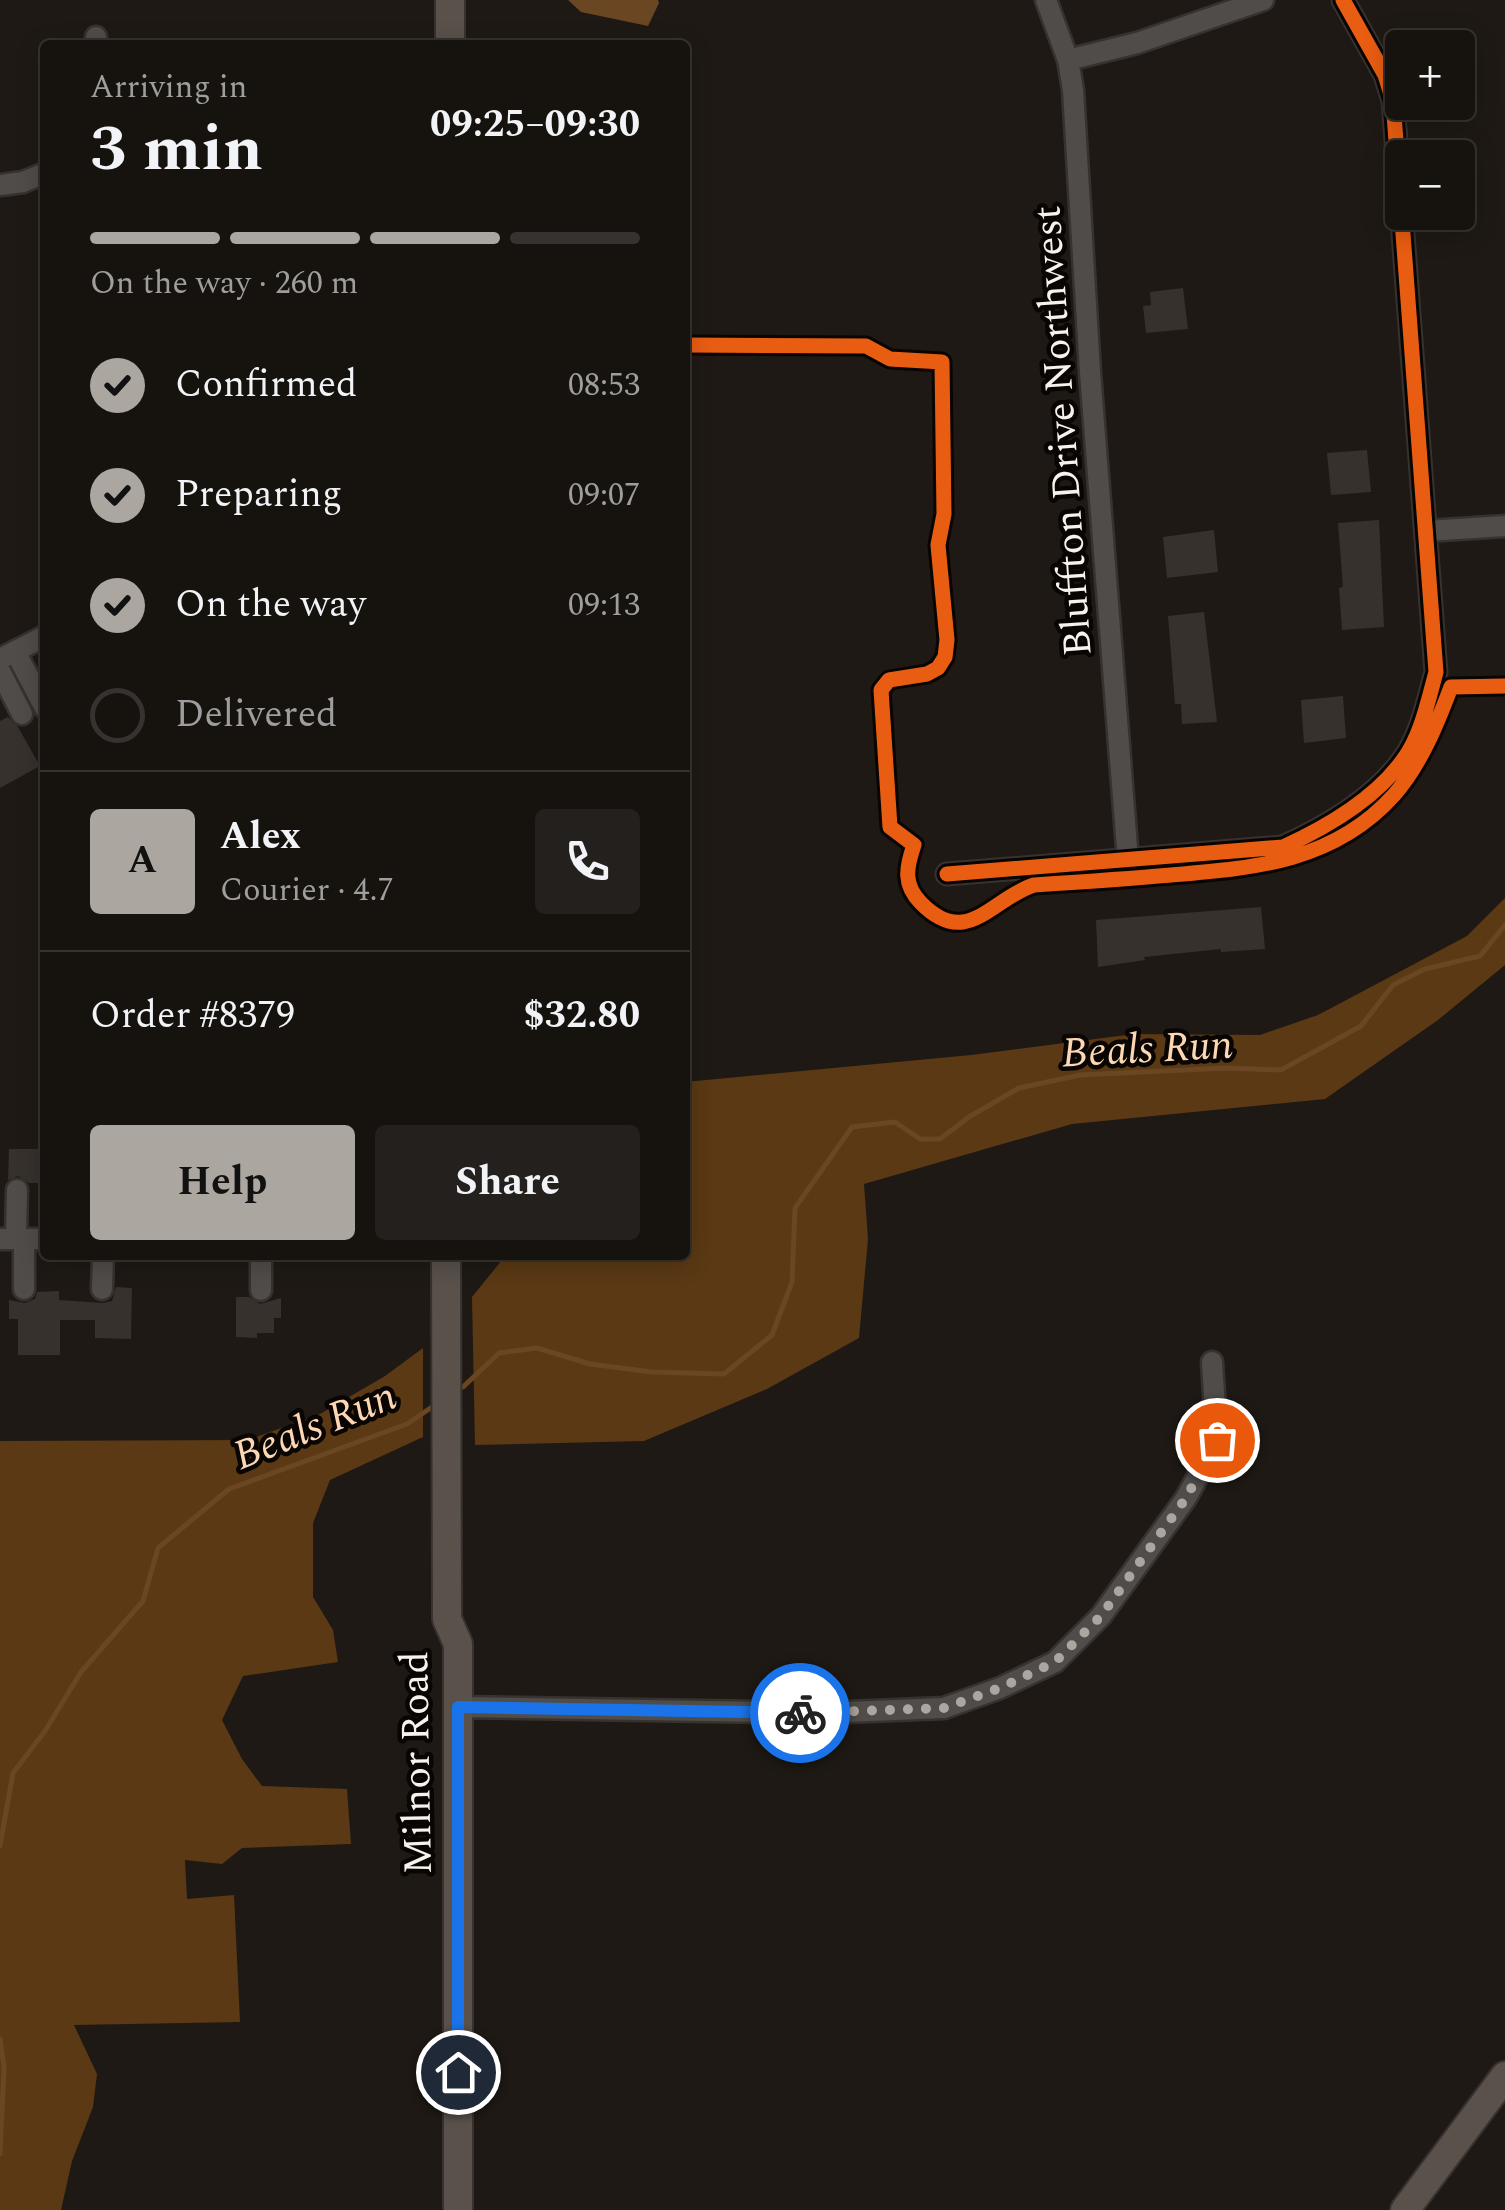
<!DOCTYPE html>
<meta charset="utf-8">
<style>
body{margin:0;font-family:Spectral,serif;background:#23201d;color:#f1f3f6;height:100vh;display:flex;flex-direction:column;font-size:38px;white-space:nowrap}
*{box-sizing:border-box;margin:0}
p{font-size:32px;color:#9e9e9e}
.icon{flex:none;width:55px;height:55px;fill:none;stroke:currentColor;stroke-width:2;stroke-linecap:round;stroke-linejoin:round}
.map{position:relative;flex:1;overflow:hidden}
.drawer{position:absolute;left:40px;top:40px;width:650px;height:1220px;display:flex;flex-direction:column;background:#16130f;border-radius:10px;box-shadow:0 5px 25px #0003,0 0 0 2px #35322f}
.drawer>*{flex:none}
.controls{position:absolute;left:1385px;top:30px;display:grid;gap:20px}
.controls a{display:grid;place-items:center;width:90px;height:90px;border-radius:10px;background:#16130f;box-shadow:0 5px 25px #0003,0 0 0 2px #35322f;font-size:50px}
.pin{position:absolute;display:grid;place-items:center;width:85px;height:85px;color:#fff;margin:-42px;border:5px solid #fff;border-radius:50%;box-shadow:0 2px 10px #0007}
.courier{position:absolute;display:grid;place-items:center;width:100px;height:100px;margin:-50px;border:8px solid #1a73e8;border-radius:50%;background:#fff;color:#222;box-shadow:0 2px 12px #0007}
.headline em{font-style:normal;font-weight:700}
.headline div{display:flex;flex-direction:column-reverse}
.headline{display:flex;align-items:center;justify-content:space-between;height:170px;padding:0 50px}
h1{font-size:65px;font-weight:700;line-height:75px}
.bar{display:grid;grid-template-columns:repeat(4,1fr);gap:15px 10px;align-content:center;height:120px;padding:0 50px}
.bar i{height:12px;border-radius:8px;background:#35322f}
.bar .on{background:#aca6a0}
.bar p{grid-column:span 4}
.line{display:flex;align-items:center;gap:25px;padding:0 50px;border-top:2px solid #35322f}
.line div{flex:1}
.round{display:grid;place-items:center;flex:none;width:105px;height:105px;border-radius:10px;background:#23201d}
ol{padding:0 50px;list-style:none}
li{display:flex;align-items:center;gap:30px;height:110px}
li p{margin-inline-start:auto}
li .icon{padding:10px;border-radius:50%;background:#aca6a0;color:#111;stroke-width:4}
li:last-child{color:#9e9e9e}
li i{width:55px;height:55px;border:5px solid #35322f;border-radius:50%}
.cta{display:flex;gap:20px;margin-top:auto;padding:20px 50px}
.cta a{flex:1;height:115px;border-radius:10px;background:#aca6a0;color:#111;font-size:40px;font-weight:700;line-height:115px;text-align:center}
.cta a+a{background:#23201d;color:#f1f3f6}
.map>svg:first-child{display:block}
</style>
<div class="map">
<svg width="1505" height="2210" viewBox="0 0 1505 2210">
<rect width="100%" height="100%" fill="#1e1914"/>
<!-- forest -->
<path fill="#5a3914" d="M1505,898V965L1438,1020L1325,1099L1072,1124L864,1184L868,1239L859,1338L767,1389L644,1441L475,1445L472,1297L506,1255H685V1082L971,1055L1134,1034L1260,1035L1318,1015L1467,936Z
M423,1348V1437L330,1480L313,1523V1597L333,1630L338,1662L243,1676L222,1720L242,1759L262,1786L347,1789L351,1844L242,1848L222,1864L185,1860L187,1899L234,1895L240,2022L74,2025L97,2074L93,2107L72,2161L61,2210H0V1441L248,1440L320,1414L385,1376Z"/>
<!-- water -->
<path fill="#6a4722" d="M568,0H658L659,3L648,26L581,12Z"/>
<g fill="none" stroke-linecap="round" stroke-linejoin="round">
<!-- stream -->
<path stroke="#6a4722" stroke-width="5" d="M463,1387L499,1353L537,1348L590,1364L652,1372L724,1374L772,1335L792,1282L795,1208L852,1127L895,1122L920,1139H940L969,1117L1019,1088L1080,1075L1225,1068L1281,1070L1361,1026L1393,985L1425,969L1480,956L1505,925
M0,1846L13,1773L45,1731L81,1672L143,1601L158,1548L229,1489L407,1424L435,1405
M0,2039L4,2067L0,2154"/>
</g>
<!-- building -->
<path fill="#36312d" d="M1183,288L1188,329L1146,333L1143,306L1151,305L1150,292Z
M1367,450L1371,492L1331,495L1327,453Z
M1379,520L1384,627L1342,630L1339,588L1343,587L1338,523Z
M1214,530L1218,572L1167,578L1163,537Z
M1204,612L1217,722L1182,724L1181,704H1175L1168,616Z
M1343,696L1346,738L1304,743L1301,700Z
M8,717L18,727L40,766L0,788V721Z
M1261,907L1265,949L1221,952V949L1144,957L1145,960L1098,967L1096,920Z
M9,1149H45V1183H29L18,1176L8,1180Z
M116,1287L132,1288L131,1339L95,1338V1320H60V1355H18V1319H9V1300L25,1303L35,1299L37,1292L59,1291V1300L103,1303L112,1301Z
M236,1297H249L260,1304L281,1298V1318H274V1333H257V1338L236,1337Z"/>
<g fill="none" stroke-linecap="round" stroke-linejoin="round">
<defs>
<path id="minor" d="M1046,0L1068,60L1073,90L1090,372L1128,861
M96,37V45
M1068,60L1137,43L1263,0
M0,185L23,182L45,173
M1427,531L1505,526
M15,651L45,708
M0,659L45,636
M0,671L22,714
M947,874L1283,847C1327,827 1374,800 1403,760C1421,736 1428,701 1436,672L1393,101L1385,75L1343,0
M0,1239H45
M16,1239L17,1190
M24,1289V1239
M102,1289L103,1255
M261,1290V1255
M458,1707L823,1713L944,1708L1000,1688L1055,1662L1101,1616L1186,1498L1217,1441L1212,1362"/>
<path id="major" d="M450,0V45
M446,1255L447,1619L458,1644V2210
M1405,2210L1505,2076"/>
</defs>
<!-- minor casing -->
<use href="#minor" stroke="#37322f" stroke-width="25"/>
<!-- major casing -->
<use href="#major" stroke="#37322f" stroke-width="32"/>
<!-- minor -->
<use href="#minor" stroke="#504c49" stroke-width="20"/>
<!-- major -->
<use href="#major" stroke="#59514a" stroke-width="28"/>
<defs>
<path id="cycleway" d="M685,345L866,346L890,359L942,362L944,514L938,545L947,640L945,657L938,668L927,674L889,680L881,690L890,827L914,845C906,868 903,885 921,903C967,950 992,898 1034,885C1080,882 1125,879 1171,875C1255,868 1334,862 1394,795C1421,764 1437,724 1451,687L1505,686
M947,874L1283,847C1327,827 1374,800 1403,760C1421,736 1428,701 1436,672L1393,101L1385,75L1343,0"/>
</defs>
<!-- cycleway casing -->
<use href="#cycleway" stroke="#080503" stroke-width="21"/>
<!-- cycleway -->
<use href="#cycleway" stroke="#e95d12" stroke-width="15"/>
</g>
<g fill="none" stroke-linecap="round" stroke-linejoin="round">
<!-- done -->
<path stroke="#aca6a0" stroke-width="10" stroke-dasharray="0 18" d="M800,1713L944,1708L1000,1688L1055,1662L1101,1616L1186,1498L1217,1440"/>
<!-- route -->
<path stroke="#1a73e8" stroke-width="12" d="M458,2072V1707L800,1713"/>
</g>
<g text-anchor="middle" stroke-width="9" stroke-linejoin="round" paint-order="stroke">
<!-- street labels -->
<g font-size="40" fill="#f8f2ec" stroke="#080503">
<text transform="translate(1061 431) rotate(-94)" y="14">Bluffton Drive Northwest</text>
<text transform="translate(415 1763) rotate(-91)" y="14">Milnor Road</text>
</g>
<!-- water labels -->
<g font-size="42" font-style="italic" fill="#fdd7b3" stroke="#080503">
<text transform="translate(1147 1047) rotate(-3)" y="15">Beals Run</text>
<text transform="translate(314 1424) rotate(-22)" y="15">Beals Run</text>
</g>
</g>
</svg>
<div class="controls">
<a>+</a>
<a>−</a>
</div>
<div class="pin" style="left:1217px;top:1440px;background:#ea580c"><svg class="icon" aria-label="bag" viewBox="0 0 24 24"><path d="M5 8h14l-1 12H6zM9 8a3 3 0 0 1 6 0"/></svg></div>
<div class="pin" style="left:458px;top:2072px;background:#1f2937"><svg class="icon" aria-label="home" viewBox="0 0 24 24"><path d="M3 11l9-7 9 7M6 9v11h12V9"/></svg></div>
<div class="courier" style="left:800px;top:1713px"><svg class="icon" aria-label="bike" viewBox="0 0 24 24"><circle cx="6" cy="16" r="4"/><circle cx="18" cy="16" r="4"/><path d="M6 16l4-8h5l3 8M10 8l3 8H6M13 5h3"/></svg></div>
<section class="drawer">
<div class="headline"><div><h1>3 min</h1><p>Arriving in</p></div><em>09:25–09:30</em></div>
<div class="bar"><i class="on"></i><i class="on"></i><i class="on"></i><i></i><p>On the way · 260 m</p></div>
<ol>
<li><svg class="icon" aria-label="check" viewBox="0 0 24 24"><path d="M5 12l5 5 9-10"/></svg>Confirmed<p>08:53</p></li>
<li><svg class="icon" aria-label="check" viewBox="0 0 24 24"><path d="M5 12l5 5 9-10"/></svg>Preparing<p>09:07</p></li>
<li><svg class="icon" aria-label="check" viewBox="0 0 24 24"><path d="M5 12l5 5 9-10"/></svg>On the way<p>09:13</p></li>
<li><i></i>Delivered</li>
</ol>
<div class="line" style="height:180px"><b class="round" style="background:#aca6a0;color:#111">A</b><div><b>Alex</b><p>Courier · 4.7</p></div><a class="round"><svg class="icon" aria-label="phone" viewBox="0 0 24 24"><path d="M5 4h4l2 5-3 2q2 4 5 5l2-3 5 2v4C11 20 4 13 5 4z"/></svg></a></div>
<div class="line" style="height:130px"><div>Order #8379</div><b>$32.80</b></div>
<div class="cta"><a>Help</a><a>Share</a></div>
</section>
</div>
